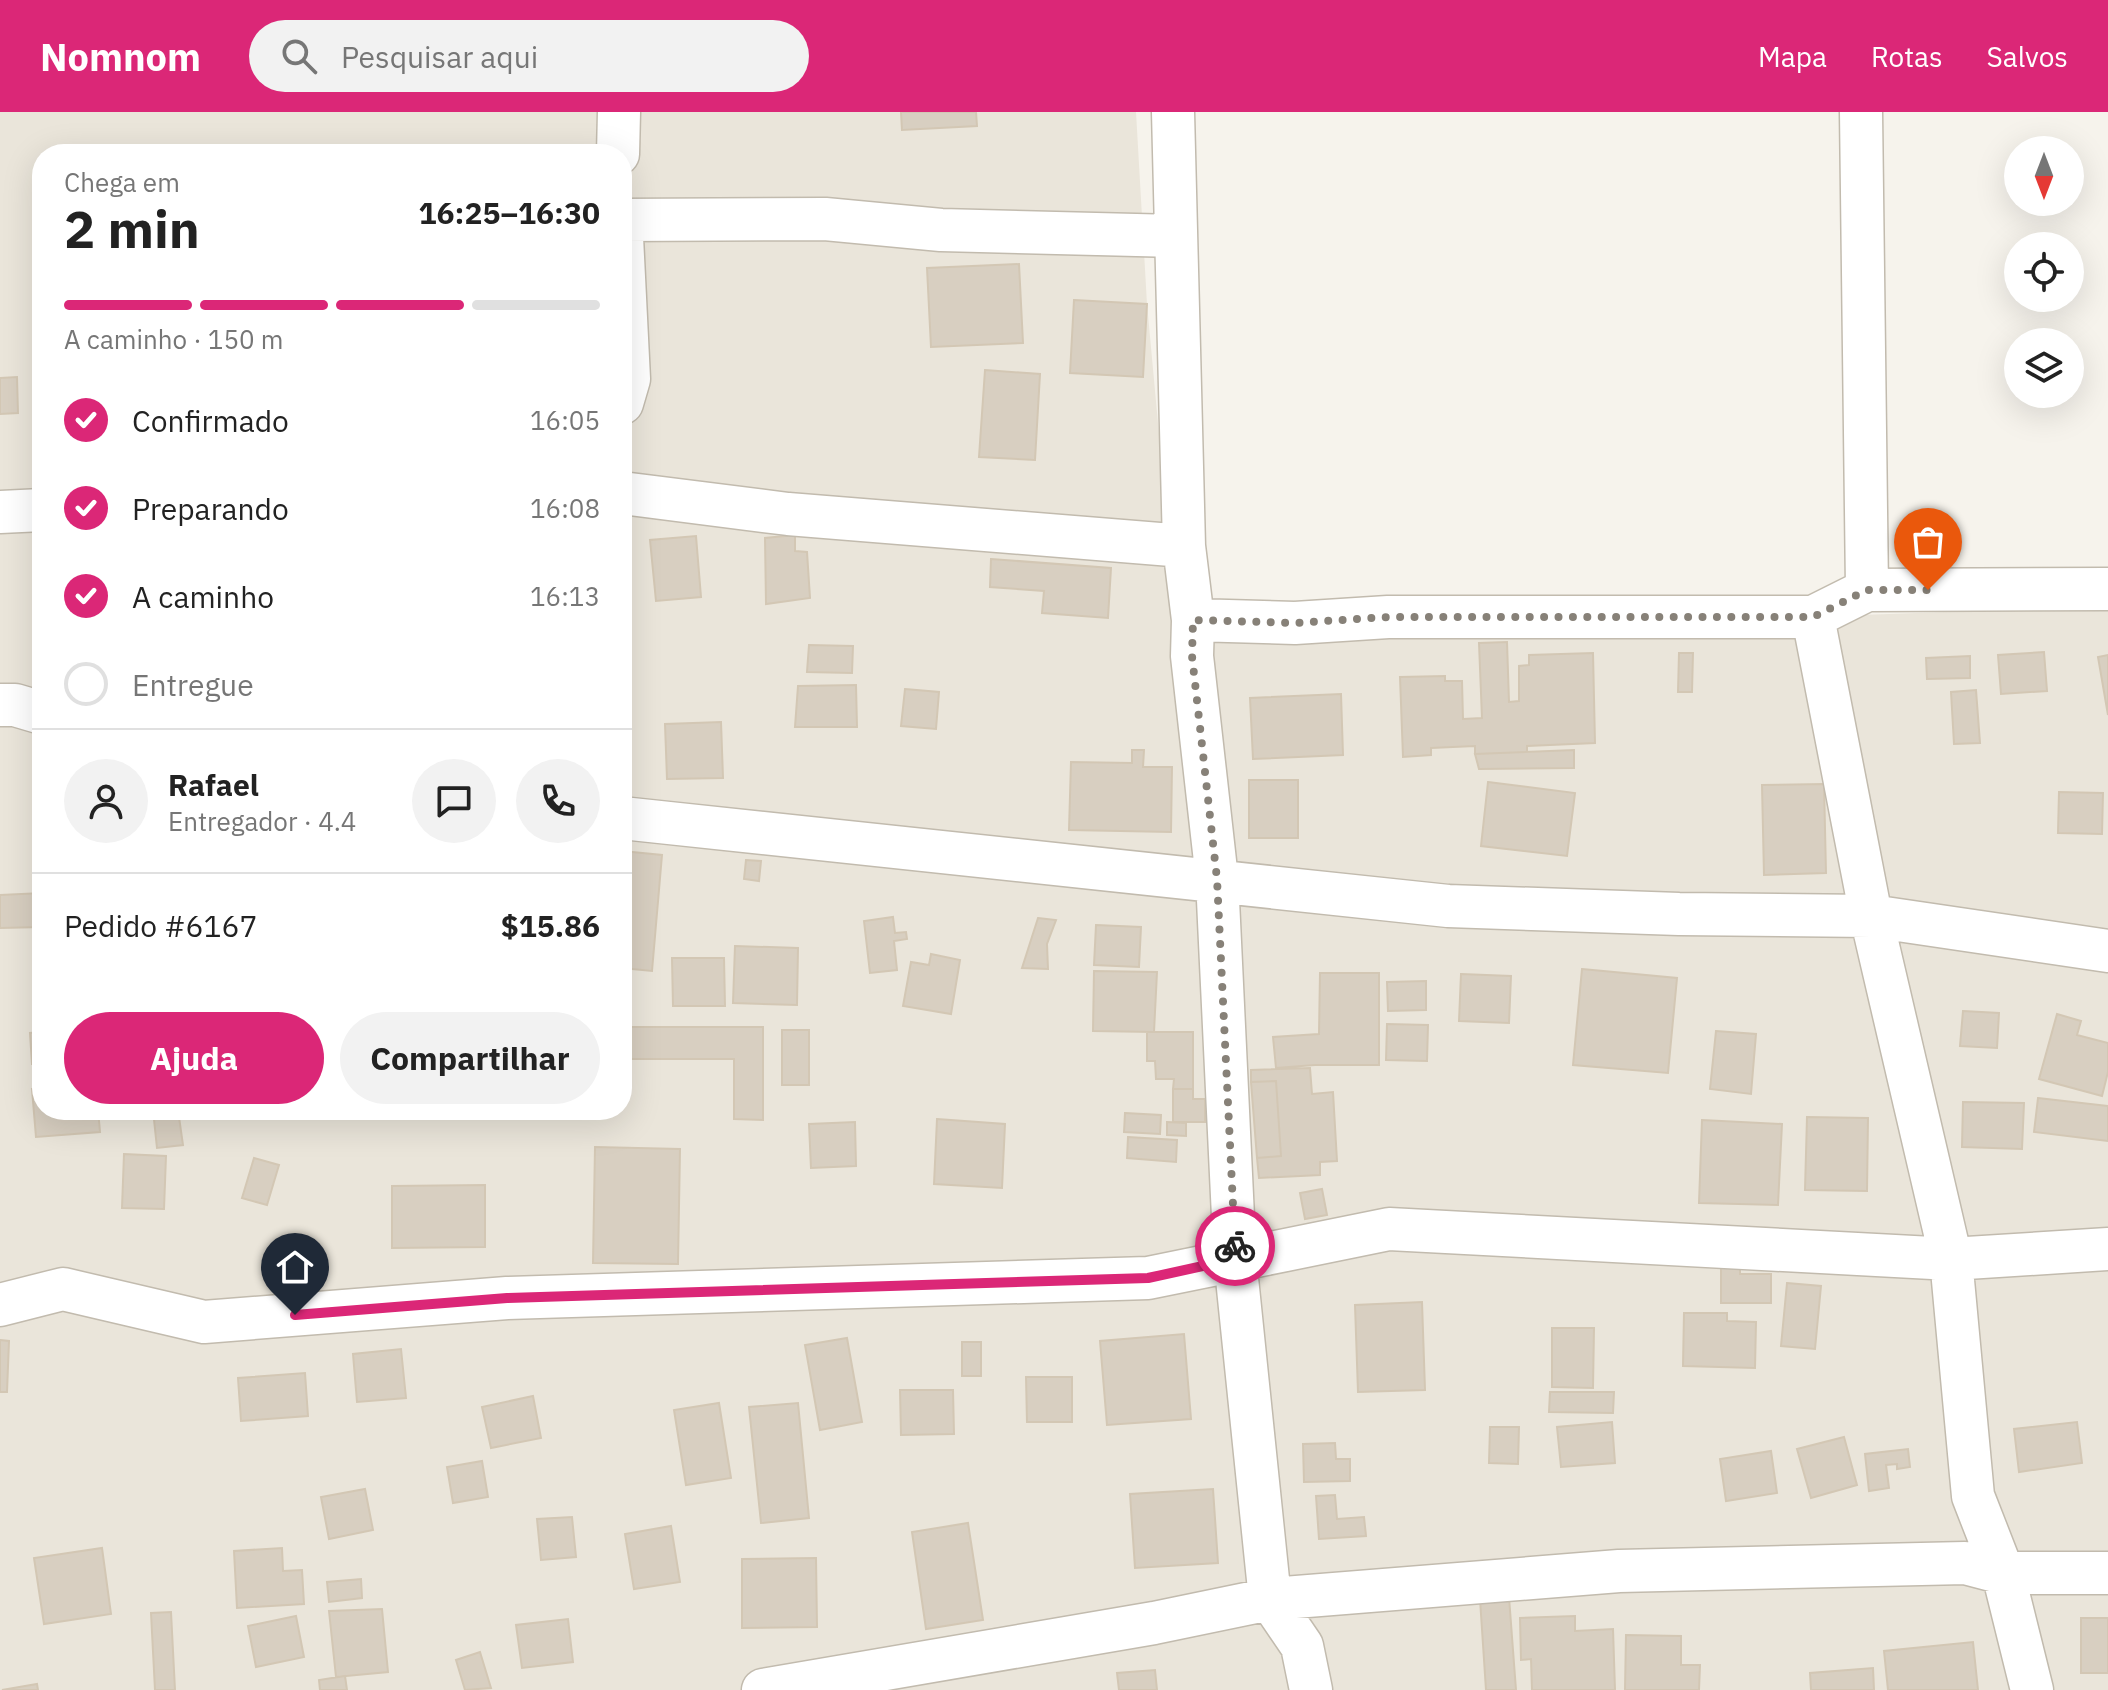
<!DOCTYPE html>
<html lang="pt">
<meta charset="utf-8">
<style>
body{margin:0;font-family:"IBM Plex Sans",sans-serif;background:#f2f2f2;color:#222;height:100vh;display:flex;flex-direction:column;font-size:30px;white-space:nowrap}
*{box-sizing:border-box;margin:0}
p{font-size:26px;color:#767676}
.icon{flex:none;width:44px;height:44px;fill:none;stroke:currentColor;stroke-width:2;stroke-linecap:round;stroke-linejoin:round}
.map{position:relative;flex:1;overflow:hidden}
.details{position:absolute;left:32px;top:32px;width:600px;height:976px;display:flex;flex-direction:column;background:#fff;border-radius:32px;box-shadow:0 8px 32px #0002}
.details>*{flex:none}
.needle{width:52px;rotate:180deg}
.buttons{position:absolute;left:2004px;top:24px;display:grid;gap:16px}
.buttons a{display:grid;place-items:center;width:80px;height:80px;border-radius:50%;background:#fff;box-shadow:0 8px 32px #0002;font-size:40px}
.pin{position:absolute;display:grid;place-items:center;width:68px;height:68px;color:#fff;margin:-82px -34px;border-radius:50% 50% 50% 0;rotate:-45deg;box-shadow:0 0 8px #0007}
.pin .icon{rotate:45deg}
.courier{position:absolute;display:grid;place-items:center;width:80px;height:80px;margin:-40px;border:6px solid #db2777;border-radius:50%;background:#fff;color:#222;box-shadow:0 2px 10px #0007}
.overview em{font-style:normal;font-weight:700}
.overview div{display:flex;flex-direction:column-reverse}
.overview{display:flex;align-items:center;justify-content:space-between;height:136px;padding:0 32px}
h1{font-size:52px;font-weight:700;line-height:60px}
.bar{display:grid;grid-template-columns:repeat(4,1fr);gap:12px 8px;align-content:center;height:96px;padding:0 32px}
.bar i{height:10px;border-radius:6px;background:#e0e0e0}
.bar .on{background:#db2777}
.bar p{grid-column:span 4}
.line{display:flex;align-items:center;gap:20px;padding:0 32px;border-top:2px solid #e0e0e0}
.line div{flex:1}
.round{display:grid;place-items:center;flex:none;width:84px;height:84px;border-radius:42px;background:#f2f2f2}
ol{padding:0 32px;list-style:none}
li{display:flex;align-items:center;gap:24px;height:88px}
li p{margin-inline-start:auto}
li .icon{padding:8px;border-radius:50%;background:#db2777;color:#fff;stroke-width:4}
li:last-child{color:#767676}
li i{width:44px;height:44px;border:4px solid #e0e0e0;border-radius:50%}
.primary-button{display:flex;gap:16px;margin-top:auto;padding:16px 32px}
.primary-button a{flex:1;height:92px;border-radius:48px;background:#db2777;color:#fff;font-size:32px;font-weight:700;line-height:92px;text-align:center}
.primary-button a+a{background:#f2f2f2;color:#222}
header{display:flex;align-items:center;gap:48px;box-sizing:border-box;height:112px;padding:0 40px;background:#db2777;color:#fff}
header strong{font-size:38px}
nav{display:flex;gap:44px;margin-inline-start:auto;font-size:28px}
.search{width:560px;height:72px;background:#f2f2f2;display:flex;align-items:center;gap:20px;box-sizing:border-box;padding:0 28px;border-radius:44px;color:#767676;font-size:30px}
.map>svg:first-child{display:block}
</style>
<header>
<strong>Nomnom</strong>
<div class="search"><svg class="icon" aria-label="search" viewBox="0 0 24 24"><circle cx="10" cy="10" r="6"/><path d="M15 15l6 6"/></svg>Pesquisar aqui</div>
<nav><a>Mapa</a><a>Rotas</a><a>Salvos</a></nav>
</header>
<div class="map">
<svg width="2108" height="1578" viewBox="0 0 2108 1578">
<rect width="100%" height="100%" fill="#f6f3ec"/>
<!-- residential -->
<path fill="#eae5da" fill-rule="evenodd" d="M0,0H1136L1147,192L1178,528L2108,494V1578H0ZM42,42H622V998H42Z"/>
<!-- building -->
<path fill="#d8cfc1" stroke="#d3c7b4" stroke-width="2" d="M901,0H976L977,14L902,18Z
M1019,152L1023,231L931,235L927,156Z
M1074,188L1147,192L1143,265L1070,261Z
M985,258L1040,262L1035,348L979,345Z
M17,265L18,301L0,302V266Z
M795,423V439L807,440L810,486L766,492L765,426Z
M696,424L701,485L656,489L650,428Z
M622,427H627L629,477L622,478Z
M991,447L1111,456L1108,506L1042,501L1044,479L990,475Z
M1507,530L1509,590L1519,589V554L1529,553V543L1593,541L1595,631L1527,634V640L1475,642V634L1431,636V643L1403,645L1400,565L1445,564V569H1462L1463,607L1482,606L1479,531Z
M809,533L853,534L852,561L807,560Z
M2044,540L2047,579L2001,582L1998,543Z
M1679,541H1693L1692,580H1678Z
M2108,543V603L2098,545Z
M1970,544V566L1927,567L1926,546Z
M856,573L857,615H795L798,574Z
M905,577L939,580L936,617L901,614Z
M1976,578L1980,631L1954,632L1951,580Z
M1341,582L1343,643L1253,647L1250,586Z
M721,610L723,666L667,667L665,612Z
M1132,638H1144L1143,655H1172L1171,720L1069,718L1071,650L1132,651Z
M1574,638V656L1479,657L1475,642Z
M1249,668H1298V726H1249Z
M1488,670L1575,681L1567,744L1481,734Z
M1824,672L1826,761L1764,763L1762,673Z
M2059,680L2103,681L2102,722L2058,721Z
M622,739L662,743L652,859L622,856Z
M746,748L761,749L759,769L744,767Z
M42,781V815L0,816V783Z
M893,805L895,821L906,820L907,827L894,829L897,858L870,861L864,809Z
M1038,806L1056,808L1047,832L1048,857L1022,856Z
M1096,813L1141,815L1139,855L1094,853Z
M735,834L798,836L797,893L733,891Z
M931,842L960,848L951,902L903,894L911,850L929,853Z
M672,846H724L725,894H673Z
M1582,857L1677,866L1668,961L1573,953Z
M1094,859L1157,860L1154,920L1093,919Z
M1320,861H1379V953H1315L1276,956L1273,925L1319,922Z
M1461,862L1511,864L1509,911L1459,909Z
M1426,869V898L1388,899L1387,870Z
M1963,899L1999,901L1997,936L1960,934Z
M2057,902L2081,909L2077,923L2108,931V960L2102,984L2039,967Z
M1387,912L1428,913L1427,949L1386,948Z
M622,915H763V1008L734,1007V947H622Z
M782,918H809V973H782Z
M1716,919L1756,922L1751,982L1710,977Z
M42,920V952H32L30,921Z
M1147,920H1193V977H1173L1174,967H1156L1155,949H1147Z
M1310,956L1312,982L1333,980L1337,1049L1320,1050V1063L1259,1066L1257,1046L1281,1044L1276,969L1251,970V958Z
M1276,969L1281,1044L1257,1046L1251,970Z
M42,976V998H98L100,1020L36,1025L32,977Z
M1173,977H1193V987H1205V1010H1173Z
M2038,986L2108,994V1029L2034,1020Z
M1963,990L2024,991L2022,1037L1962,1035Z
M153,998H178L183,1033L157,1036Z
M1125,1001L1161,1003L1160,1022L1124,1020Z
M1807,1005L1868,1006L1867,1079L1805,1078Z
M937,1007L1005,1012L1002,1076L934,1072Z
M1702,1008L1782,1012L1778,1093L1699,1091Z
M855,1010L856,1054L811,1056L809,1012Z
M1167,1010L1186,1011V1024L1167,1023Z
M1128,1025L1177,1028L1176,1050L1127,1046Z
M595,1035L680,1037L678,1152L593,1151Z
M124,1042L166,1044L164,1097L122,1096Z
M254,1046L279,1053L267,1093L242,1086Z
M485,1073V1135L392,1136V1074Z
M1322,1077L1327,1103L1305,1107L1300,1081Z
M1721,1147H1740V1162H1771V1191H1721Z
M1787,1171L1821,1174L1815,1237L1781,1234Z
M1422,1190L1425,1278L1358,1280L1355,1193Z
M1684,1201H1727V1209L1756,1210L1755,1256L1683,1254Z
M1552,1216H1594L1593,1276L1552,1275Z
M1184,1222L1191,1307L1107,1313L1100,1229Z
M847,1226L862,1310L820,1318L805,1233Z
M0,1228L9,1229L7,1280H0Z
M962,1230H981V1264H962Z
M401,1237L406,1286L357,1290L353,1242Z
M305,1261L308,1304L241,1309L238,1266Z
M1026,1265H1072V1310H1027Z
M900,1278H953L954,1322L901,1323Z
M1550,1280H1614L1613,1301L1549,1300Z
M533,1284L541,1326L491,1336L482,1295Z
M719,1291L731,1366L686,1373L674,1298Z
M798,1291L809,1406L761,1411L749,1295Z
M1612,1310L1615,1351L1561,1355L1557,1315Z
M2077,1310L2082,1351L2019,1360L2014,1317Z
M1490,1315H1519L1518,1352L1489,1351Z
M1844,1325L1857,1373L1811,1386L1797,1337Z
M1335,1331L1336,1347H1350V1369L1304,1370L1303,1332Z
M1908,1337L1910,1355L1897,1357V1352L1886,1353L1889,1376L1869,1379L1865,1342Z
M1771,1339L1777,1381L1726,1389L1720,1347Z
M482,1349L488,1385L453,1391L447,1355Z
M365,1377L373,1418L329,1427L321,1385Z
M1213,1377L1218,1451L1135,1456L1130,1382Z
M1335,1383L1337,1407L1364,1405L1366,1424L1319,1427L1316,1384Z
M572,1405L576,1445L541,1448L537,1407Z
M968,1411L983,1508L926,1517L912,1420Z
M671,1414L680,1470L634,1477L625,1422Z
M102,1436L111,1502L44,1512L34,1446Z
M282,1436L283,1459L302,1458L304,1492L237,1496L234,1439Z
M816,1446L817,1515L742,1516V1447Z
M361,1467L362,1486L329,1490L327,1470Z
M1509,1485L1516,1578H1486L1480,1487Z
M382,1497L388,1560L336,1565L329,1499Z
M171,1500L175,1578H155L151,1501Z
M296,1504L304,1545L256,1555L248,1514Z
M1575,1504V1519L1613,1517L1615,1578H1532L1531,1547L1521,1548L1520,1506Z
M2081,1506H2108V1561H2081Z
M568,1507L573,1550L522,1556L516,1513Z
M1626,1523L1681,1524V1553H1700L1699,1578H1625Z
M1973,1530L1978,1578H1888L1884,1539Z
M480,1540L491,1576L465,1578L456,1548Z
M1873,1556L1874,1578H1811L1810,1561Z
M1155,1558L1157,1578H1119L1117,1561Z
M345,1564L347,1578H320L319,1568Z
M37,1572L38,1578H2Z"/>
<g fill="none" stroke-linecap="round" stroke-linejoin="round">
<defs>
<path id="minor" d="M1173,0L1184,434L1193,508L1295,511L1388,505H1813L1867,478L2108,477
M1861,0L1867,478
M618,42L619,0
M622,108L825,107L941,118L1176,124
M622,125L629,267L622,291
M622,381L788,402L1184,434
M0,400L42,398
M1813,505L1871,804L1951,1147L1973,1384L2003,1461L2032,1578
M1193,508L1192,544L1217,767L1235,1147L1270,1487L1302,1534L1311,1578
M0,593H15L42,601
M622,706L1448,794L1679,802L1871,804L2108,839
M0,1193L63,1177L204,1210L507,1186L1148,1166L1389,1117L1951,1147L2108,1137
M763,1578L1154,1511L1270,1487L1619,1459L1965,1451L2003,1461H2108"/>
</defs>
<!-- minor casing -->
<use href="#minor" stroke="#c2bbae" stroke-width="45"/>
<!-- minor -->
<use href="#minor" stroke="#fff" stroke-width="42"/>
</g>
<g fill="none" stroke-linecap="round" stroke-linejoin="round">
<!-- done -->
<path stroke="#878178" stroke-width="8" stroke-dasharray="0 14.4" d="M1235,1134L1217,767L1192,544L1193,508L1295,511L1388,505H1813L1867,478H1928"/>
<!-- route -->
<path stroke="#db2777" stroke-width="10" d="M295,1203L507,1186L1148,1166L1235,1147V1134"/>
</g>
</svg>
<div class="buttons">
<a><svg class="needle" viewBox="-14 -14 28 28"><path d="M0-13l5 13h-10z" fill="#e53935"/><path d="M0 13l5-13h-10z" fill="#767676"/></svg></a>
<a><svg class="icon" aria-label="locate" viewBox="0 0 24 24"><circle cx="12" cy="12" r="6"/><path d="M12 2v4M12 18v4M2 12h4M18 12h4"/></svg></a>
<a><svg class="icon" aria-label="layers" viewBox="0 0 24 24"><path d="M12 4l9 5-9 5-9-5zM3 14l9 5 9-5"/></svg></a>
</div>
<div class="pin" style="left:1928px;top:478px;background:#ea580c"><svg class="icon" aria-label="bag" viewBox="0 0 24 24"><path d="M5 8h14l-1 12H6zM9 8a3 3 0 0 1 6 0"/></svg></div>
<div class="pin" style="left:295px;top:1203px;background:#1f2937"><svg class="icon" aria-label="home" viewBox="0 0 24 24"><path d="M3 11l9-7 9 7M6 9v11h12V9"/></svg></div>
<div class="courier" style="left:1235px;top:1134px"><svg class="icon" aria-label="bike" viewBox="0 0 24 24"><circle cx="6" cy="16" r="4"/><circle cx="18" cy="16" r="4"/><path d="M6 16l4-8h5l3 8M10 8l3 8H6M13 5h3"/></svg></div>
<section class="details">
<div class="overview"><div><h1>2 min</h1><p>Chega em</p></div><em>16:25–16:30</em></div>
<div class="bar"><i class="on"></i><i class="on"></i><i class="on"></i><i></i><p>A caminho · 150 m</p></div>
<ol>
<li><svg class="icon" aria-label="check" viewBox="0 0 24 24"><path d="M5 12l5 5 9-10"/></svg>Confirmado<p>16:05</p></li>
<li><svg class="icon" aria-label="check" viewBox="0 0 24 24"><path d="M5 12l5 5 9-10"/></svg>Preparando<p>16:08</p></li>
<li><svg class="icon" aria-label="check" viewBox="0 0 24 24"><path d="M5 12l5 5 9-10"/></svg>A caminho<p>16:13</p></li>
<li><i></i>Entregue</li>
</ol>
<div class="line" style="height:144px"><a class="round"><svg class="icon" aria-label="person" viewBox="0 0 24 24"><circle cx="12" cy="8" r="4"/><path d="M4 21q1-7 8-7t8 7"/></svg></a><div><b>Rafael</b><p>Entregador · 4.4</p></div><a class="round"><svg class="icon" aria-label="chat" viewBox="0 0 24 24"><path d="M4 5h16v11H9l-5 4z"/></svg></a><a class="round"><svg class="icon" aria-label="phone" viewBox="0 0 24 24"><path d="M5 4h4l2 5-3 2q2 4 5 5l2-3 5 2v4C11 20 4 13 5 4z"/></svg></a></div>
<div class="line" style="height:104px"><div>Pedido #6167</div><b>$15.86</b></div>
<div class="primary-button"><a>Ajuda</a><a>Compartilhar</a></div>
</section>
</div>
